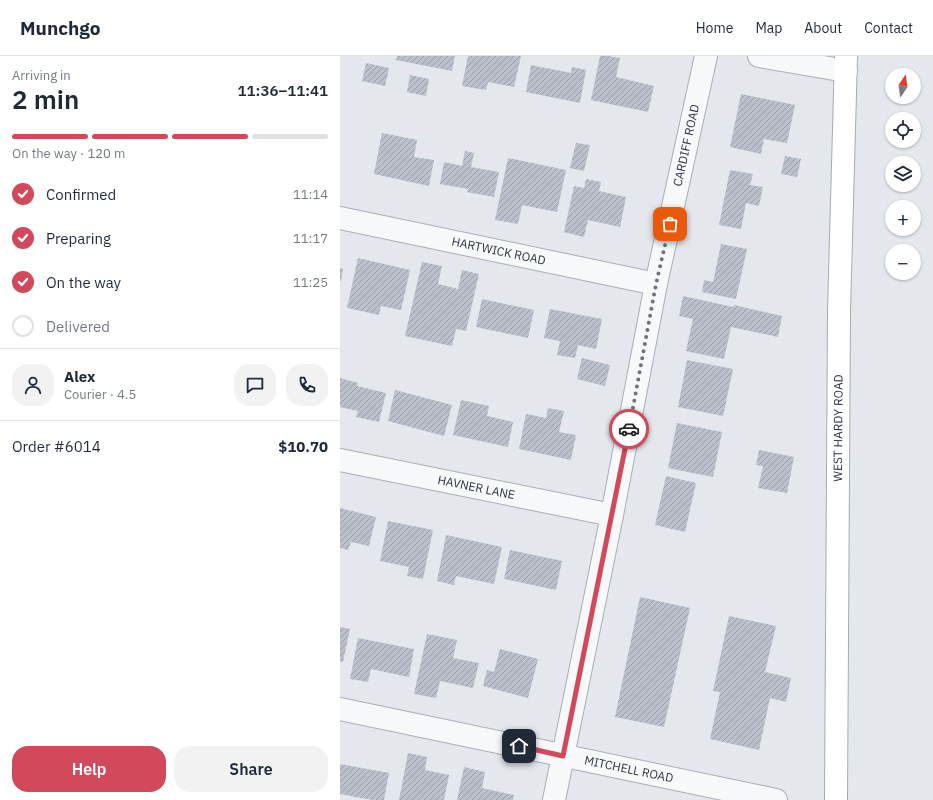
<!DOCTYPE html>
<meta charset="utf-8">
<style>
body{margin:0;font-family:"IBM Plex Sans",sans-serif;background:#f2f2f3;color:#1f2937;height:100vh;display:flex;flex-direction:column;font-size:15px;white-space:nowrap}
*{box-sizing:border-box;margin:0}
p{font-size:13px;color:#747a83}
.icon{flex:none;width:22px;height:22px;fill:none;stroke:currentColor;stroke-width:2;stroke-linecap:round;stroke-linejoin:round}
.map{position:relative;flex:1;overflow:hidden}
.sheet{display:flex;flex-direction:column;background:#fff;width:340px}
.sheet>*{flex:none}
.needle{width:26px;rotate:13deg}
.buttons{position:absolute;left:545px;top:12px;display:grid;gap:8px}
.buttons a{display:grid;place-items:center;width:36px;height:36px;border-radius:50%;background:#fff;box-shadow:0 1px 3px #0004;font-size:20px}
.pin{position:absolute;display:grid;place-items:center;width:34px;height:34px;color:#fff;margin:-17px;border-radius:8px;box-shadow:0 2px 6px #0006}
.courier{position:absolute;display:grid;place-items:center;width:40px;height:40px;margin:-20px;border:3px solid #d1495b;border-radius:50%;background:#fff;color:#222;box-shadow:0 1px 5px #0007}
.summary em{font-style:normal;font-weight:600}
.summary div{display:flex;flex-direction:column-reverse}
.summary{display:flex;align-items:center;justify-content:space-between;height:68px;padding:0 12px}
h1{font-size:26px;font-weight:600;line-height:30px}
.bar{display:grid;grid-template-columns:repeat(4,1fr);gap:6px 4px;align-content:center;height:48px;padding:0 12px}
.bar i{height:5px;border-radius:3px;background:#e0e1e3}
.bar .selected{background:#d1495b}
.bar p{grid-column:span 4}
.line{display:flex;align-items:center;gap:10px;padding:0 12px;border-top:1px solid #e0e1e3}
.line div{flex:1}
.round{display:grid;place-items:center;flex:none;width:42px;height:42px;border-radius:16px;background:#f2f2f3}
ol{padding:0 12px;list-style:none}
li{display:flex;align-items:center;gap:12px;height:44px}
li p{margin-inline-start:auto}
li .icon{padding:4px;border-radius:50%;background:#d1495b;color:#fff;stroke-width:4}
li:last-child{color:#747a83}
li i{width:22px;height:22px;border:2px solid #e0e1e3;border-radius:50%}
.button{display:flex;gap:8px;margin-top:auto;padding:8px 12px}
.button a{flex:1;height:46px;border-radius:16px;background:#d1495b;color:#fff;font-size:16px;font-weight:600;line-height:46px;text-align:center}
.button a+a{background:#f2f2f3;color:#1f2937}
header{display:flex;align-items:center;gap:24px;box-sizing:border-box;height:56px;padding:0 20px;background:#fff;border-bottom:1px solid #e0e1e3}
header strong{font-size:19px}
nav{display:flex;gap:22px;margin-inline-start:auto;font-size:14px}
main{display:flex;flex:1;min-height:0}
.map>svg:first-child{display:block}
</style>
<header>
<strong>Munchgo</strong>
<nav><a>Home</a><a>Map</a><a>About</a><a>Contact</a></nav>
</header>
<main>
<section class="sheet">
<div class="summary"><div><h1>2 min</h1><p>Arriving in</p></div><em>11:36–11:41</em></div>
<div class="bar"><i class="selected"></i><i class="selected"></i><i class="selected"></i><i></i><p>On the way · 120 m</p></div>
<ol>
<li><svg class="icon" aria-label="check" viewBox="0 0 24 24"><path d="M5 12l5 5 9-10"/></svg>Confirmed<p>11:14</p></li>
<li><svg class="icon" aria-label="check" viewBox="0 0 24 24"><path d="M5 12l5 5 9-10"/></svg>Preparing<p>11:17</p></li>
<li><svg class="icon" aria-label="check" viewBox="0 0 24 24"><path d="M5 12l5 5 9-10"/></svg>On the way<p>11:25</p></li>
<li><i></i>Delivered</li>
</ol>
<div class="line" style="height:72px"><a class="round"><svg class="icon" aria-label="person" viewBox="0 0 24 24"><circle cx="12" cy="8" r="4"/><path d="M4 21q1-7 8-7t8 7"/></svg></a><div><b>Alex</b><p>Courier · 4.5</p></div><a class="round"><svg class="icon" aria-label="chat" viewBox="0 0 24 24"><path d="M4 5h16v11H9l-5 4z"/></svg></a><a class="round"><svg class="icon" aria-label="phone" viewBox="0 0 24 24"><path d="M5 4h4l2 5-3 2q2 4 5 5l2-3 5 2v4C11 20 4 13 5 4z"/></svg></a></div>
<div class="line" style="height:52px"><div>Order #6014</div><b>$10.70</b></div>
<div class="button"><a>Help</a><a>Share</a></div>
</section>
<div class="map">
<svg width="593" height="744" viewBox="0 0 593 744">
<defs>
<pattern id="building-hatch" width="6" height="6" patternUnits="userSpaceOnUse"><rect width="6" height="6" fill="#bbc0ca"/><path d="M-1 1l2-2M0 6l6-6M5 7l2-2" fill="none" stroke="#989da6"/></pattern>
</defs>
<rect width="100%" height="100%" fill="#e4e7ec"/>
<!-- building -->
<path fill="url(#building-hatch)" d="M57,0H115L112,15L56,4Z
M128,0H181L174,31L148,26L146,34L122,30Z
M260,0H269L280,2L276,21L314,30L308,56L251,44Z
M26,7L49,12L45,30L22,25Z
M191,9L231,17L232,11L246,14L240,47L186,36Z
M70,19L89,23L86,40L67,36Z
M401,38L455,49L447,87L424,83L421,98L390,91Z
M42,77L77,84L74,101L94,104L89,130L34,118Z
M236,87L250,89L244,115L230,112Z
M125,95L134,97L131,111L159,116L154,141L127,136L128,133L100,128L104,106L122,110Z
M445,100L461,103L457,121L441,118Z
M168,102L226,114L217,156L182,149L178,168L155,164Z
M390,114L413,118L410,129L423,131L419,150L406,147L401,173L379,169Z
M246,123L261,126L259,135L286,141L280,171L248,164L244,181L224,176L234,130L244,132Z
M381,188L407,193L396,243L362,236L364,224L373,226Z
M18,202L70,214L61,254L41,250L39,259L7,252Z
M82,206L102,210L98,228L118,233L122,214L139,218L126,275L116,273L112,290L65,280Z
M0,212L3,213L1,225H0Z
M343,240L393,251L394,249L442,260L438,281L391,271L384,303L346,295L353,263L339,260Z
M142,243L194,254L188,282L136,271Z
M210,253L262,263L256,293L238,289L235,302L217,299L220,285L204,282Z
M242,302L270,309L265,330L237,323Z
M347,304L393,313L383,360L338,351Z
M0,322L18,327L17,330L46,337L39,366L16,361L18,355L0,351Z
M55,334L112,349L104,380L48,365Z
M121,344L149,350L147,360L173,366L168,391L113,379Z
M208,352L224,355L219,376L236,379L231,404L179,393L186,358L206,362Z
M337,367L382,376L373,421L328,412Z
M419,394L454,401L447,437L418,432L423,410L416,409Z
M326,420L356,427L345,476L315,469Z
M0,452L36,461L29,490L11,486L8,494L0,492Z
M48,465L93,474L83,523L67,520L69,511L40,505Z
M106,479L162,491L154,528L116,520L114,529L97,525Z
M170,494L222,505L216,534L164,523Z
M300,541L350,552L324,671L275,661Z
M389,560L436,570L425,616L451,622L446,646L430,642L419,694L370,683L380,636L373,635Z
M0,571L10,573L3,606L0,605Z
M87,578L117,584L113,602L139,607L133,632L100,625L96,642L74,638Z
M18,582L74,593L69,621L31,613L28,626L10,623Z
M160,593L198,603L188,642L143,630L147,614L154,616Z
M68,697L87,701L85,714L109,719L104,744H59Z
M0,708L49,717L44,744H32L0,738Z
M124,711L145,716L142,732L174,739L173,744H117Z"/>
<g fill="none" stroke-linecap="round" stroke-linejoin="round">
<defs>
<g id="minor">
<path d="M419,0L506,15"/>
<path id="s1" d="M0,162L316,228"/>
<path id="s2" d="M0,404L272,459"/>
<path id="s3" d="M0,653L436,744"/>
<path id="s4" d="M214,744L272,459L316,228L366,0"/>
</g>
<g id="major">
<path id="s5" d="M496,744L499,256L506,0"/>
</g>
</defs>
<!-- minor casing -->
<use href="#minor" stroke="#a9aeb7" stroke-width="24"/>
<!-- major casing -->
<use href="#major" stroke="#a3abb8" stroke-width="24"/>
<!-- minor -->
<use href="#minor" stroke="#f7f8fa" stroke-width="22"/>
<!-- major -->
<use href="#major" stroke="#fff" stroke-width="22"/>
</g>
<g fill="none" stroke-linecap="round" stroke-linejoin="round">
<!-- done -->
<path stroke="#6c737f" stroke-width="4" stroke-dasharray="0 7.2" d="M289,373L316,228L330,168"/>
<!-- route -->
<path stroke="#d1495b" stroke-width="5" d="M179,690L223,700L289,373"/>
</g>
<g text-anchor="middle" stroke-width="3" stroke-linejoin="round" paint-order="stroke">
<!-- street labels -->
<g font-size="12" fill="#2b3445" stroke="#f4f6f9">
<text dy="4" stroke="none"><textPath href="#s4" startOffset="668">CARDIFF ROAD</textPath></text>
<text dy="4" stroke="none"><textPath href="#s1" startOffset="162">HARTWICK ROAD</textPath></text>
<text dy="4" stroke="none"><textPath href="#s5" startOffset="372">WEST HARDY ROAD</textPath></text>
<text dy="4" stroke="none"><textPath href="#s2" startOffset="139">HAVNER LANE</textPath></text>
<text dy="4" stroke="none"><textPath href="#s3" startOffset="295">MITCHELL ROAD</textPath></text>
</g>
</g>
</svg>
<div class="buttons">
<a><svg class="needle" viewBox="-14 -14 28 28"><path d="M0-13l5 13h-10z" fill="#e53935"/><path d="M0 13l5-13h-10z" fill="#747a83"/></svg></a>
<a><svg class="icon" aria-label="locate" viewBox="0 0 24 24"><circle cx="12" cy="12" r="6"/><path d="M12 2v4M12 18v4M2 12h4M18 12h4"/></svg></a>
<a><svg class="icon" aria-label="layers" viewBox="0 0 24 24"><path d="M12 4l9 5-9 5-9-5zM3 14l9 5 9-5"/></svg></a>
<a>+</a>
<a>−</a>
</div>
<div class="pin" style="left:330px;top:168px;background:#ea580c"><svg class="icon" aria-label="bag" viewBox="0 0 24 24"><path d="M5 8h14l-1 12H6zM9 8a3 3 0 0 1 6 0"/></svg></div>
<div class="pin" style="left:179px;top:690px;background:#1f2937"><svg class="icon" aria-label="home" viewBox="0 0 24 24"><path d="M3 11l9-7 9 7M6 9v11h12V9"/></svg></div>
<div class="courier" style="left:289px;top:373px"><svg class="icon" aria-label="car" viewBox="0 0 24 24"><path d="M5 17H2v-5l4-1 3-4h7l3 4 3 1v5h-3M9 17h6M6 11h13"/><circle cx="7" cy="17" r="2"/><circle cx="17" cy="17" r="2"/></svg></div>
</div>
</main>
